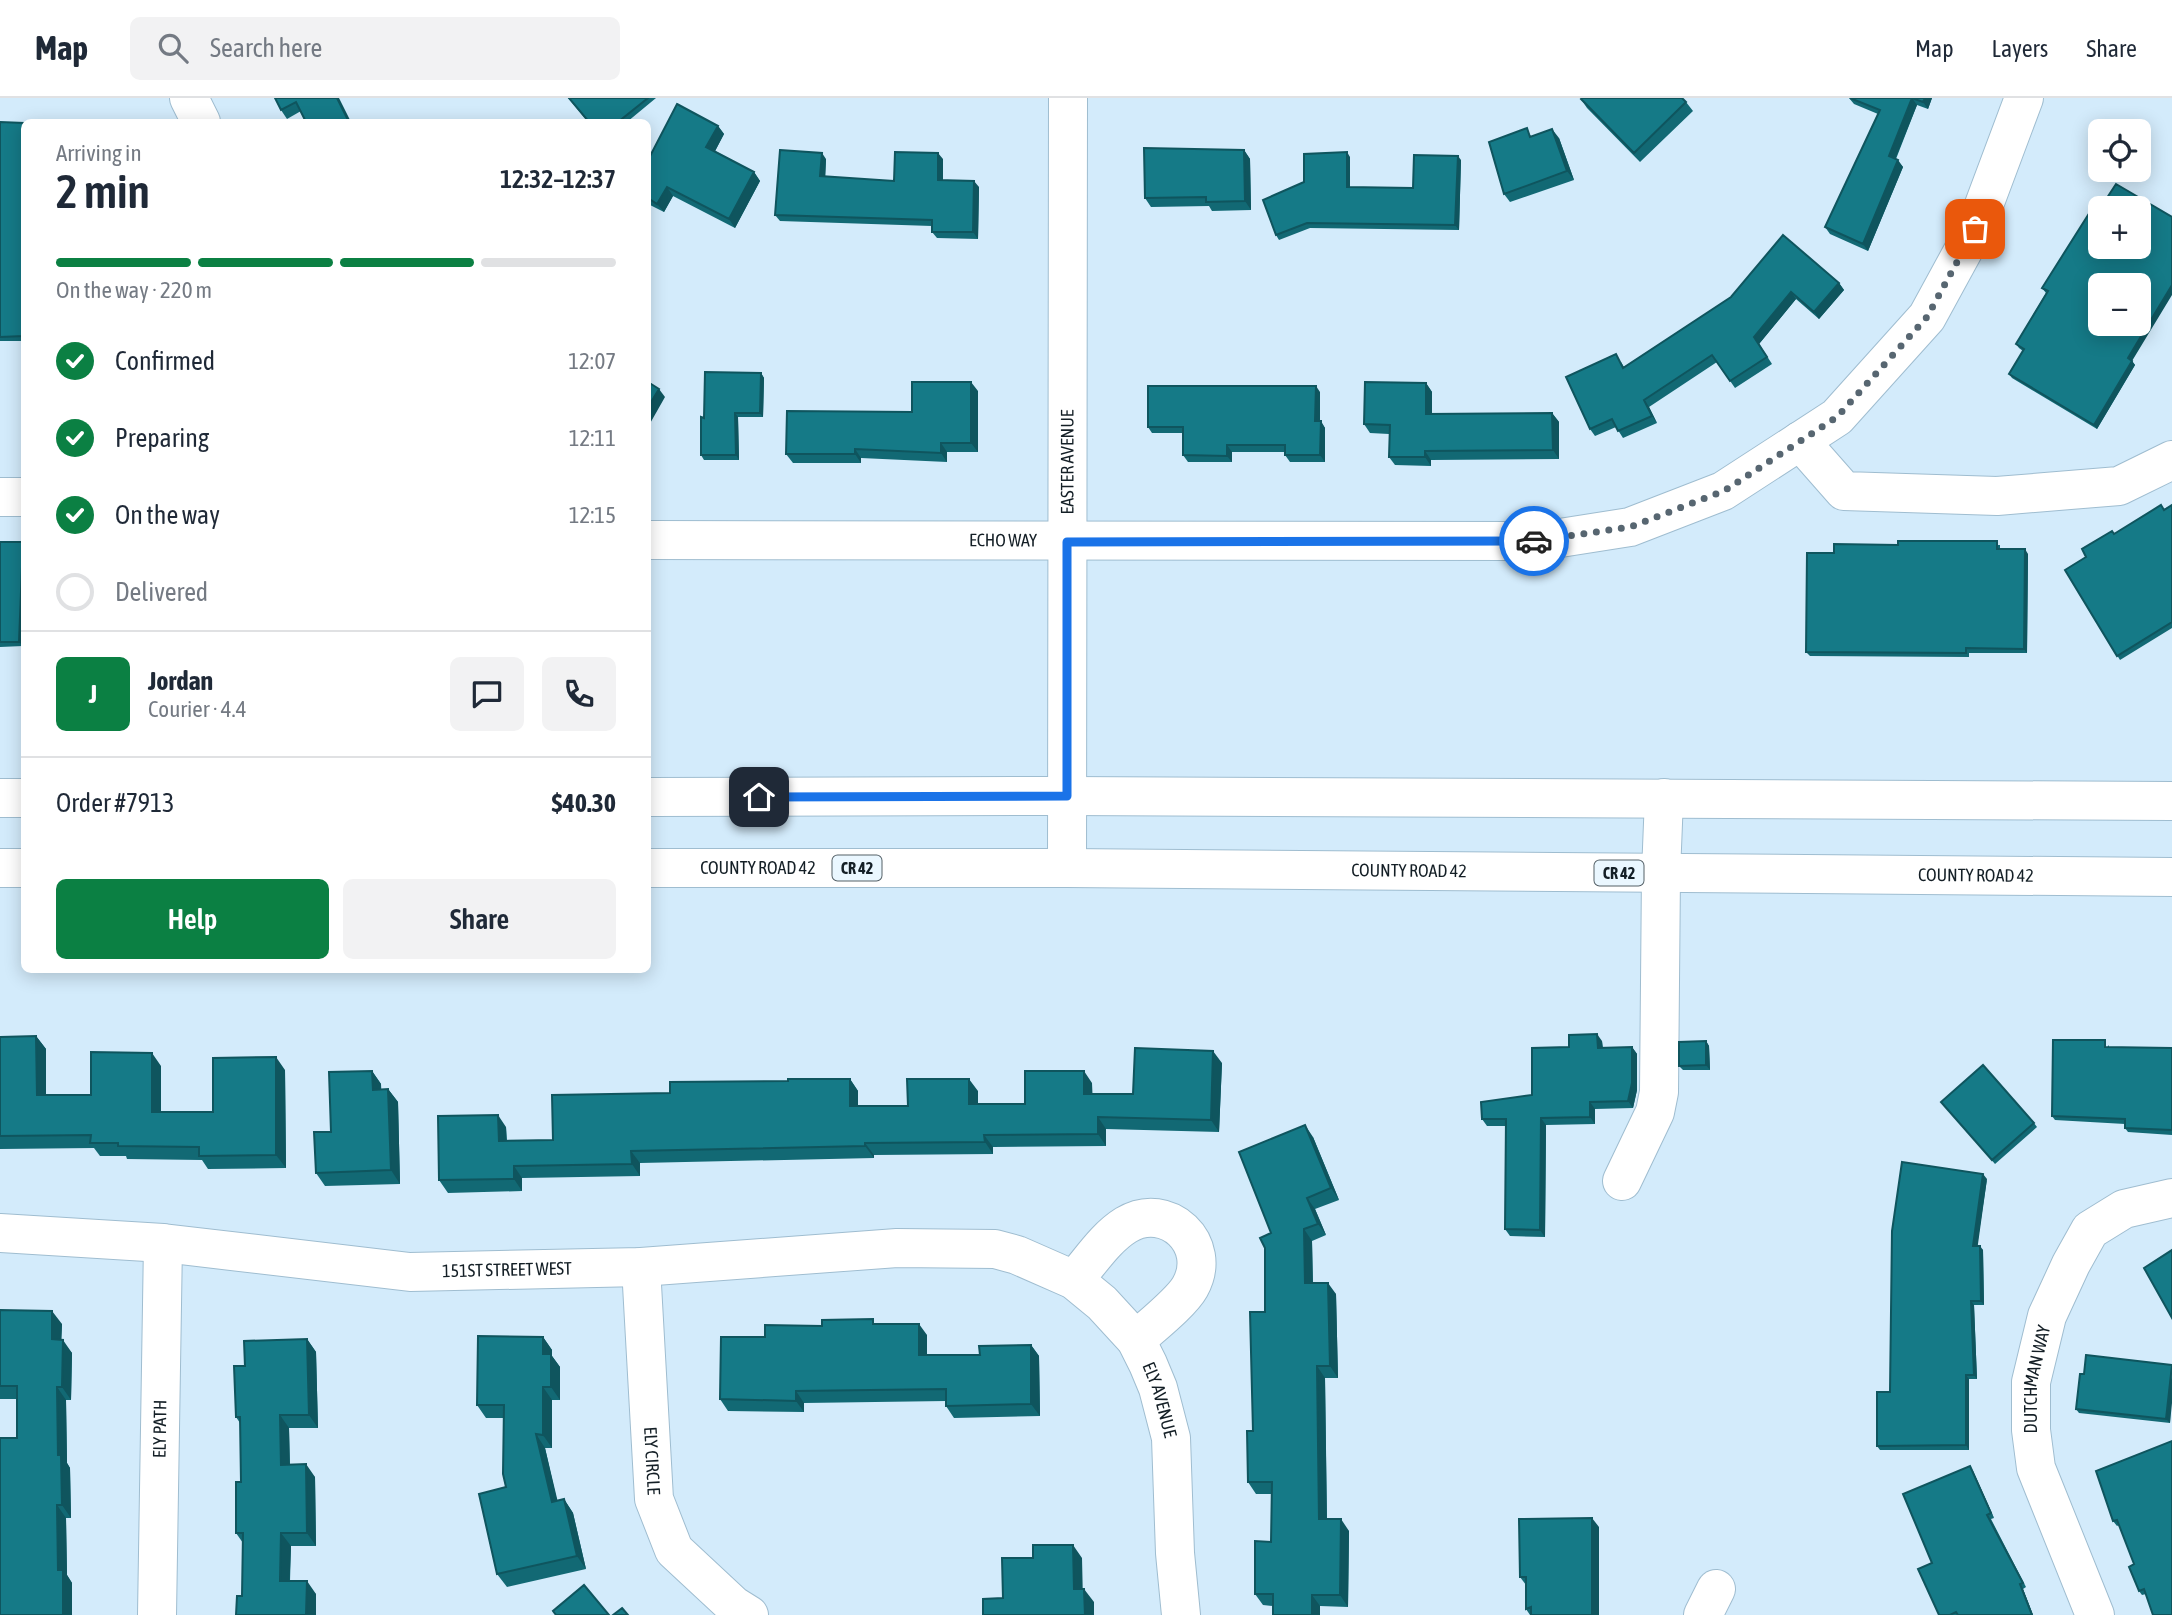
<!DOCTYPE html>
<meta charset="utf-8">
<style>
body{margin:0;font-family:"Asap Condensed",sans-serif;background:#f2f2f3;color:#1f2937;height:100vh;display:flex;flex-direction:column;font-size:26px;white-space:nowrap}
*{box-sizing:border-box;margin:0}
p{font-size:23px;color:#747a83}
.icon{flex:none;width:38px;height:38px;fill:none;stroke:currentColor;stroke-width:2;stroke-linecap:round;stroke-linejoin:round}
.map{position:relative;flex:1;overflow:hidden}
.side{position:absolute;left:21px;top:21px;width:630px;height:854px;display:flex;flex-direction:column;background:#fff;border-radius:10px;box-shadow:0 4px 18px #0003}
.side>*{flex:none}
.buttons{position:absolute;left:2088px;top:21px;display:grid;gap:14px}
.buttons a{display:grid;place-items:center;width:63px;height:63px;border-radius:10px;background:#fff;box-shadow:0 4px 18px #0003;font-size:35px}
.pin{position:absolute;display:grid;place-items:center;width:60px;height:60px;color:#fff;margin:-30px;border-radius:14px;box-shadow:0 4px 10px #0006}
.courier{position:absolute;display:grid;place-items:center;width:70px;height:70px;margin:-35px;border:5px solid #1a73e8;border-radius:50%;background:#fff;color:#222;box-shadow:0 2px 9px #0007}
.overview em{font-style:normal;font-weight:600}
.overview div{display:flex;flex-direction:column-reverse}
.overview{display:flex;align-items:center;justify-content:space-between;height:119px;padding:0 35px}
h1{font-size:46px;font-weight:600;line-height:52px}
.bar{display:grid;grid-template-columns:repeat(4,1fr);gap:10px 7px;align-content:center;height:84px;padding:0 35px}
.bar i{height:9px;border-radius:5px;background:#e0e1e3}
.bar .active{background:#0b8043}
.bar p{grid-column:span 4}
.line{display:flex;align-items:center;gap:18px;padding:0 35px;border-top:2px solid #e0e1e3}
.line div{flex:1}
.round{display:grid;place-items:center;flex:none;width:74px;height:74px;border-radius:10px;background:#f2f2f3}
ol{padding:0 35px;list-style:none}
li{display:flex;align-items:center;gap:21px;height:77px}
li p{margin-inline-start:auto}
li .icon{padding:7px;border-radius:50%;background:#0b8043;color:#fff;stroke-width:4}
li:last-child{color:#747a83}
li i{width:38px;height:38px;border:4px solid #e0e1e3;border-radius:50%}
.primary-button{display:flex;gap:14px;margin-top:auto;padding:14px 35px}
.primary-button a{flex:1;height:80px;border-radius:10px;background:#0b8043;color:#fff;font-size:28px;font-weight:600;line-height:80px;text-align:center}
.primary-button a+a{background:#f2f2f3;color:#1f2937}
header{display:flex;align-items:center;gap:42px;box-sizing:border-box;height:98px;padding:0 35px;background:#fff;border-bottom:2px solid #e0e1e3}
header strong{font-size:33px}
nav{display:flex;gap:38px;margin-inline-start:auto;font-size:24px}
.search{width:490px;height:63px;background:#f2f2f3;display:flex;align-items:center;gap:18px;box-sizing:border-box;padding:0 24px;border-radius:10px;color:#747a83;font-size:26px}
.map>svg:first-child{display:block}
</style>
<header>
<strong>Map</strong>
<div class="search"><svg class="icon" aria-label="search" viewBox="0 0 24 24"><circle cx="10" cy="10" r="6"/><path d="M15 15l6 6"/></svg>Search here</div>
<nav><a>Map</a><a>Layers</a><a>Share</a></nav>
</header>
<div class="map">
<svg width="2172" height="1517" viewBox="0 0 2172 1517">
<rect width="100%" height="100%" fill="#d3ebfb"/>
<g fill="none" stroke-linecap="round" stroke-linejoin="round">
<defs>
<g id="minor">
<path d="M189,0L201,24"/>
<path d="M1800,343L1844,393L1997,398L2119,388L2172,362"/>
<path d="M0,399H24"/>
<path id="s1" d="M648,442L1541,443L1630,429L1723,393L1837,319L1927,219L1975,131L2024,0"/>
<path id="s2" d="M1067,770L1068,0"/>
<path d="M1622,1083L1655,1014L1659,994L1661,775L1664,700"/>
<path id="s3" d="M0,1135L163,1145L410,1174L641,1169L897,1150L995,1151L1017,1157L1074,1182L1102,1205L1136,1242L1148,1266L1158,1290L1171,1340L1175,1455L1181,1517"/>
<path id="s4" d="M641,1169L654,1401L674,1452L733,1507L749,1517"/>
<path d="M1074,1182C1090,1164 1105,1140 1126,1127C1167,1102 1214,1146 1190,1189C1181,1205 1150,1229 1136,1242"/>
<path id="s5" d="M157,1517L163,1145"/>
<path d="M1703,1517L1716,1491"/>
<path id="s6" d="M2095,1517L2036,1370L2031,1332V1284L2047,1218L2071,1166L2090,1132L2124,1111L2172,1100"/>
</g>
<g id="highway">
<path d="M648,699L1067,698L2172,703"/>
<path d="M0,700H24"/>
<path d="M0,770H24"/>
<path id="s7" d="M648,770H1067L2172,779"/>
</g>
</defs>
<!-- minor casing -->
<use href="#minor" stroke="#9fbdd0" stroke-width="40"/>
<!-- highway casing -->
<use href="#highway" stroke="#9fbdd0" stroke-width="40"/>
<!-- minor -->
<use href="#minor" stroke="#fff" stroke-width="38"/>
<!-- highway -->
<use href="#highway" stroke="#fff" stroke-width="38"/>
</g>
<!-- wall -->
<path fill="#126974" d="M275,0H339L301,13L287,21L281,12Z
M568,0H656L627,24H588Z
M1849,0H1932L1928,11L1917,7L1896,61L1903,69L1868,153L1830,136L1825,129L1878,16L1854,6Z
M1581,1L1686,4L1693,13L1640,64L1587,10Z
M0,24L24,25V243H0Z
M718,28L724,36L715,53L754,74L760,83L735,130L673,98L664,114L648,106V62Z
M1559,40L1574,82L1510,104L1504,96Z
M1244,52L1250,61L1251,112L1212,113L1209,108L1151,109L1145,100Z
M1350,59V89L1413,90L1461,62L1459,132L1310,130L1279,142L1276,137L1304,84Z
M826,61L825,79L894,83L943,61V82L979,89L978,141L937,140L932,134V128L780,123L775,117Z
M2095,106L2132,263L2135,267L2097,331L2012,280L2009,276L2023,253L2019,250L2016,246L2046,195L2042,190Z
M1839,185L1844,192L1819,221L1796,201L1759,246L1772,266L1735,290L1717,264L1649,309L1657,325L1623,340L1616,329L1595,338L1590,331L1621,264L1624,269L1731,199Z
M761,275L764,280L763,319H738L739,362H704L701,357L704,320Z
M1426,285L1432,294V316L1552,315L1559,324V361L1431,362V368L1395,367L1389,359V336L1370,335L1364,326Z
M978,293V354H947V364L861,360V365H793L786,356Z
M1320,294V323L1325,330V364H1290L1285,357V354H1232V364H1188L1183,357V335H1152L1148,329Z
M2172,407V530L2120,562L2065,472L2086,459L2114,436Z
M0,444H23L24,447L23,548L0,549Z
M1898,447H2000V451L2028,456L2027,555H1969V559L1810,558L1806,554L1834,455Z
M36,938L46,951V997H91L161,968V1014H213L285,972L286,1070L208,1071L202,1062L127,1061L126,1058H100L94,1050L0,1051V939Z
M1602,943L1603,950L1632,949L1637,956V992L1633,1010L1595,1011V1026L1546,1027L1545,1139L1510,1138L1505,1131L1506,1028H1487L1482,1021L1532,997L1569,949Z
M1706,943L1709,948L1710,972H1683L1679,968Z
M2109,947V949L2172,950V1037L2128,1034L2125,1030V1026L2055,1022L2052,1018Z
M1222,965L1219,1034L1106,1031V1048L993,1049V1056L874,1057V1060L640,1065V1078L522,1080V1093L448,1095L439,1082L506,1029L507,1043L553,1042L670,995L788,983L850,981L858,993V1008H908L978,993V1006H1025L1092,985V996H1133Z
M372,973L381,986V992L388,991L398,1004L400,1086L325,1088L316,1075L331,1034Z
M1941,1004L2034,1025L2037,1029L1995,1066Z
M1313,1039L1339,1102L1315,1111L1326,1137L1312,1143L1313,1185L1336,1196L1338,1280H1325L1327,1421L1349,1433L1348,1509L1320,1508V1517L1273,1508L1263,1507L1255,1496L1271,1444L1272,1396H1256L1248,1384L1265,1214L1271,1135Z
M1987,1081L1977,1148L1983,1152L1984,1207H1974L1977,1281H1969V1352H1880L1877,1348L1890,1294Z
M0,1212L62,1226L61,1242L72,1255L71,1302H66L67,1365L70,1370L71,1420H66L67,1477L72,1485V1517L17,1340V1301H0Z
M876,1226L927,1237V1257H980L1031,1247L1039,1258L1040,1318L954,1320L946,1308V1303L804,1305V1314L728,1313L720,1301L765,1239L822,1228Z
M543,1239L552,1252V1258L560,1269V1302H552V1350H545L557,1403L564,1401L573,1415L586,1471L507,1489L497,1476L506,1389L504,1320H486L477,1307Z
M307,1241L316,1254L318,1330H289L290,1366L315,1379L316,1448H291L290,1483L316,1496V1517H236L242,1498L243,1445L236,1435L241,1384L240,1325L236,1319L245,1268Z
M2172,1267L2170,1325L2079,1315L2076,1311Z
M2172,1343L2146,1496L2142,1497L2139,1493L2134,1466L2119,1427L2117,1428L2113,1423Z
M1970,1368L1973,1373L1994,1420L1991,1421L2026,1489L2023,1491L2033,1517H1939L1932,1465Z
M1599,1429V1517H1530L1526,1511V1487L1520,1479Z"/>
<!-- shaded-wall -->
<path fill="#0f555e" d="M337,0H339L351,24H349Z
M1912,0L1917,7L1894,64L1889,58Z
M1925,0H1932L1928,11L1923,4Z
M718,28L724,36L713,57L706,49Z
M1552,31L1559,40L1574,82L1567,73Z
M1244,52L1250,61L1251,112L1245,103Z
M1347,54L1350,59V93L1347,89Z
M822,55L826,61L825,85L820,78Z
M938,55L943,61V89L938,82Z
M1458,58L1461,62L1459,132L1455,127Z
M1898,62L1903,69L1868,153L1863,146Z
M754,74L760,83L735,130L729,121Z
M974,83L979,89L978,141L973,134Z
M667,89L673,98L664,114L657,106Z
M1839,185L1844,192L1819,221L1814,214Z
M2172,187V197L2132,263L2135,267L2097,331L2094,327L2128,260Z
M1791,194L1796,201L1759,246L1772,266L1754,239Z
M761,275L764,280L763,319L760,315Z
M971,284L978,293V354L971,345Z
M1426,285L1432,294V325L1426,316Z
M1316,288L1320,294V330L1315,323Z
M659,291L665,299L648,329V309Z
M1644,302L1649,309L1657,325L1652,318Z
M735,315L738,319L739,362L736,357Z
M1552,315L1559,324V361L1553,352Z
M1321,323L1325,330V364L1320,357Z
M941,345L947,354V364L941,355Z
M1227,347L1232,354V364L1227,358Z
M855,351L861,360V365L855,356Z
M1425,353L1431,362V368L1425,359Z
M23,444L24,447V492L23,548L19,544Z
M2025,451L2028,456L2027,555L2024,551Z
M1597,936L1602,943L1603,957L1598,950Z
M36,938L46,951V1010L37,997Z
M1706,943L1709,948L1710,972L1706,967Z
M1632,949L1637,956V992L1633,1010L1628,1003Z
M1213,953L1222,965L1219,1034L1211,1022Z
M152,955L161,968V1027L152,1014Z
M276,959L285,972L286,1070L276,1057Z
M372,973L381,986L382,1005L373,992Z
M1084,973L1092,985L1093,1008L1084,996Z
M850,981L858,993V1020L850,1008Z
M969,981L978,993V1018L969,1006Z
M388,991L398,1004L400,1086L391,1072Z
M1590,1004L1595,1011V1026L1590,1019Z
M498,1017L506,1029L507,1055L499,1043Z
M1098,1019L1106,1031V1048L1098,1036Z
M1541,1020L1546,1027L1545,1139L1540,1132Z
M1305,1027L1313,1039L1339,1102L1331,1090Z
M984,1037L993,1049V1056L985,1044Z
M865,1045L874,1057V1060L865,1048Z
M631,1053L640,1065V1078L632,1066Z
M514,1068L522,1080V1093L514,1081Z
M1983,1076L1987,1081L1977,1153L1973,1148Z
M1307,1100L1315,1111L1326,1137L1318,1126Z
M1304,1131L1312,1143L1313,1197L1305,1185Z
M1980,1148L1983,1152L1984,1207L1981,1203Z
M1328,1185L1336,1196L1338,1280L1330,1268Z
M1971,1203L1974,1207L1977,1281L1974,1277Z
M52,1213L62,1226L61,1254L52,1241Z
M919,1226L927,1237V1269L919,1257Z
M543,1239L552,1252V1258L560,1269V1302L551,1289L543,1256Z
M307,1241L316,1254L318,1330L309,1317Z
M63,1242L72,1255L71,1302L62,1289Z
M1031,1247L1039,1258L1040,1318L1031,1306Z
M1317,1268L1325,1280L1327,1433L1319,1421Z
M2172,1274V1305L2170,1325L2166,1321Z
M1966,1277L1969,1281V1352L1966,1347Z
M57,1289L66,1302L67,1365L70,1370L71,1420L62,1407L58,1357Z
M543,1289L552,1302V1350L543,1337Z
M796,1293L804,1305V1314L796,1303Z
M280,1317L289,1330L290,1380L281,1367Z
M536,1336L545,1350L561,1417L552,1404Z
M306,1366L315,1379L316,1448L307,1435Z
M1970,1368L1973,1373L1994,1420L1991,1415Z
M564,1401L573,1415L586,1471L577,1458Z
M57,1407L66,1420L67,1477L72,1485V1517H63L58,1472Z
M1592,1420L1599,1429V1517H1592Z
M1341,1421L1349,1433L1348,1509L1340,1497Z
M281,1435L291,1448L289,1496L280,1483Z
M1073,1447L1082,1460L1083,1504L1074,1491Z
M307,1483L316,1496V1517H306Z
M2020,1486L2023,1491L2033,1517H2032Z
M1084,1491L1094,1504V1517H1085Z
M1312,1497L1320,1508V1517H1312Z"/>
<!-- building -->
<path fill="#157a87" stroke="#0f555e" stroke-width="2" fill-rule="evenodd" d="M275,0H337L349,24H306L296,4L281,12Z
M569,0H648L618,24H589Z
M1582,0H1682L1686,4L1634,55L1581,1Z
M1850,0H1925L1923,4L1912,0L1889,58L1898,62L1863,146L1825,129L1880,12Z
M677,6L718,28L706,49L754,74L729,121L667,89L657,106L648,100V62Z
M0,24L24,25V238L0,239Z
M1527,30L1530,39L1552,31L1567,73L1504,96L1489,44Z
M1144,50L1244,52L1245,103L1206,104V99L1145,100Z
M780,52L822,55L820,78L894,83L895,54L938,55V82L974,83L973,134H932V122L775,117Z
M1347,54V89L1413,90L1414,57L1458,58L1455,127L1307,125L1276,137L1263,102L1304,84V56Z
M2116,86L2172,119V187L2128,260L2132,263L2094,327L2009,276L2024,251L2016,246L2048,193L2042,190L2095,106L2101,109ZM2100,110H2138V149H2100ZM2100,187H2138V226H2100Z
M1783,137L1839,185L1814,214L1791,194L1754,239L1767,259L1730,283L1712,257L1644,302L1652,318L1618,333L1612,321L1590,331L1566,279L1616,256L1623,270L1731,199Z
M705,274L761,275L760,315H735L736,357H701V319L704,320Z
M648,284L659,291L648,309Z
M912,284H971V345H941V355L855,351V356H786L787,313L912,314Z
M1365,284L1426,285V316L1552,315L1553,352L1425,353V359H1389L1390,327L1364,326Z
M1148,288H1316L1315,323H1321L1320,357H1285V347H1227V358L1183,357V329H1148Z
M2161,407L2164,412L2172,407V524L2117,558L2065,472L2086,459L2082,451L2112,433L2114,436Z
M1898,443H1997V451H2025L2024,551L1966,550V555L1806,554L1807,455H1834V446L1898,447Z
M0,444H23L19,544H0Z
M1597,936L1598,950L1632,949V985L1628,1003L1590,1004V1019L1541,1020L1540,1132L1505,1131L1506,1021H1482L1481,1004L1532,997V950L1569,949V937Z
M36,938L37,997H91V954L152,955V1014H213V960L276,959V1057L199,1058V1049L118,1048V1045H90L91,1037L0,1038V939Z
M2053,942H2105V949L2172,950V1032L2125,1030V1021L2052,1018Z
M1706,943V967L1679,968V944Z
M1135,950L1213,953L1211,1022L1098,1019V1036L984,1037L985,1044L865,1045V1048L631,1053L632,1066L514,1068V1081L439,1082L438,1018L498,1017L499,1043L553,1042L552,997L670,995V984L788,983V981H850V1008H908L907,981H969V1006H1025V973H1084V996H1133Z
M1983,967L2034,1025L1992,1062L1941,1004Z
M372,973L373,992L388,991L391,1072L316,1075L314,1034H331L329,974Z
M1305,1027L1331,1090L1307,1100L1318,1126L1304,1131L1305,1185H1328L1330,1268H1317L1319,1421H1341L1340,1497H1312V1517H1273V1496H1255V1443L1271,1444L1272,1384H1248L1247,1333H1253L1250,1214H1265V1150L1260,1140L1271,1135L1239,1054Z
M1902,1064L1983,1076L1973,1148H1980L1981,1203H1971L1974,1277H1966V1347L1877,1348V1294H1890L1892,1133Z
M2172,1152V1220L2144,1170Z
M0,1212L52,1213V1241L63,1242L62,1289H57L58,1357H61L62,1407H57L58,1472H63V1517H0V1340H17V1288H0Z
M873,1221V1226H919V1257H980L979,1248L1031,1247V1306L946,1308V1291L796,1293V1303L720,1301L721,1239H765V1227L822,1228V1222Z
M478,1238L543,1239V1256H551V1289H543V1337L536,1336L552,1404L564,1401L577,1458L497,1476L479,1396L506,1389L503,1376L504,1307H477Z
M307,1241L309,1317H280L281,1367L306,1366L307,1435H281L280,1483H307L306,1517H236L237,1498H242L243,1435H236V1384H241L240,1319H236L234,1268H245L244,1243Z
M2086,1257L2172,1267L2166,1321L2076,1311L2080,1276H2084Z
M2172,1343V1517H2153L2144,1491L2139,1493L2129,1469L2134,1466L2117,1422L2113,1423L2096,1373Z
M1970,1368L1991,1415L1987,1417L2023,1485L2020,1486L2032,1517H1958L1956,1514L1950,1517H1939L1918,1471L1932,1465L1903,1396Z
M1592,1420V1517H1531V1509L1526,1511V1479H1520L1519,1421Z
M1033,1447H1073L1074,1491H1084L1085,1517H983V1501L1003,1500L1002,1460H1033Z
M584,1487L609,1517H556L553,1513Z
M622,1510L628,1517H613Z"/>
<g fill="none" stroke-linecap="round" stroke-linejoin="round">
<!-- done -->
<path stroke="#576671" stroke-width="7" stroke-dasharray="0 12.6" d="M1534,443L1630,429L1724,393L1837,319L1927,219L1975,131"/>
<!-- route -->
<path stroke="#1a73e8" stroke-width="9" d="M759,699L1067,698V444L1534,443"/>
</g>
<g text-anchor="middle" stroke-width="7" stroke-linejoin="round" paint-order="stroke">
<!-- shield labels -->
<g fill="#eaf7ff" stroke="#546067" stroke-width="2">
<rect x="832.5" y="757.5" width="49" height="25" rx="5"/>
<rect x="1594.5" y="762.5" width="49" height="25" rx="5"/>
</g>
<g font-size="16" font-weight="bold" fill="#141f26">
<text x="857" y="776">CR 42</text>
<text x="1619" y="781">CR 42</text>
</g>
<!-- street labels -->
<g font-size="18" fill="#141f26" stroke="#eaf7ff">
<text dy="6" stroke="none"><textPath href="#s2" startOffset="406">EASTER AVENUE</textPath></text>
<text dy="6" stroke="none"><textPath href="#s1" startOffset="355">ECHO WAY</textPath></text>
<text dy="6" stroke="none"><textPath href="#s7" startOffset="110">COUNTY ROAD 42</textPath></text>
<text dy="6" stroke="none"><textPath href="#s7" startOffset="761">COUNTY ROAD 42</textPath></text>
<text dy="6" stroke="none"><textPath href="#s7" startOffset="1328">COUNTY ROAD 42</textPath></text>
<text dy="6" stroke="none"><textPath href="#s3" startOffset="509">151ST STREET WEST</textPath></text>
<text dy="6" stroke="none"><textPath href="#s6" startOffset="248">DUTCHMAN WAY</textPath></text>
<text dy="6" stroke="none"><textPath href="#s3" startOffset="1234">ELY AVENUE</textPath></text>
<text dy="6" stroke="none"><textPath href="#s5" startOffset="186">ELY PATH</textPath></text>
<text dy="6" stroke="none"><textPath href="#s4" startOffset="194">ELY CIRCLE</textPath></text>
</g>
</g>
</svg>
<div class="buttons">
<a><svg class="icon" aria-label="locate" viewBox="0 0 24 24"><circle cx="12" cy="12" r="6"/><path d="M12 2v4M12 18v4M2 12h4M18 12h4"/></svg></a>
<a>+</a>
<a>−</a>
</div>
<div class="pin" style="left:1975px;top:131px;background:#ea580c"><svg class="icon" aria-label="bag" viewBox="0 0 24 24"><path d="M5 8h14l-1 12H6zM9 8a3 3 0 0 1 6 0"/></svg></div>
<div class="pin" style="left:759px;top:699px;background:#1f2937"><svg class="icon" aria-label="home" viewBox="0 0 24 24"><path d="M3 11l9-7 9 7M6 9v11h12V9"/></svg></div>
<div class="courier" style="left:1534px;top:443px"><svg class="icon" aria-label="car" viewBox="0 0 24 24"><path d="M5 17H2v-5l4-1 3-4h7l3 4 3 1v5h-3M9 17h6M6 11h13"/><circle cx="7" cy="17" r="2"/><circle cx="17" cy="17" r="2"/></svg></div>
<section class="side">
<div class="overview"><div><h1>2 min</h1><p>Arriving in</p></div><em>12:32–12:37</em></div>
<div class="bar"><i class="active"></i><i class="active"></i><i class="active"></i><i></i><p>On the way · 220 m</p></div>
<ol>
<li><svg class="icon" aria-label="check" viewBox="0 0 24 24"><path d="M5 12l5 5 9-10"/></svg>Confirmed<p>12:07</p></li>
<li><svg class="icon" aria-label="check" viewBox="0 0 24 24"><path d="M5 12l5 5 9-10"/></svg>Preparing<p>12:11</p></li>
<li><svg class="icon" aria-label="check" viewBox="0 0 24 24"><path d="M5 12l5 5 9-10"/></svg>On the way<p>12:15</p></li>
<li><i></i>Delivered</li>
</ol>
<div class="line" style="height:126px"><b class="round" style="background:#0b8043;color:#fff">J</b><div><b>Jordan</b><p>Courier · 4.4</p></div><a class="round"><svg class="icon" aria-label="chat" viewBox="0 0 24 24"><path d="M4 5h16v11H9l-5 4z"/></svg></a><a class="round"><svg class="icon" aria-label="phone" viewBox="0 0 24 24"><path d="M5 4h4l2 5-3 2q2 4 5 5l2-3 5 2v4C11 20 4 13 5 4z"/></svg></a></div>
<div class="line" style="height:91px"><div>Order #7913</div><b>$40.30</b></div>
<div class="primary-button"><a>Help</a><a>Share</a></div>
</section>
</div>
